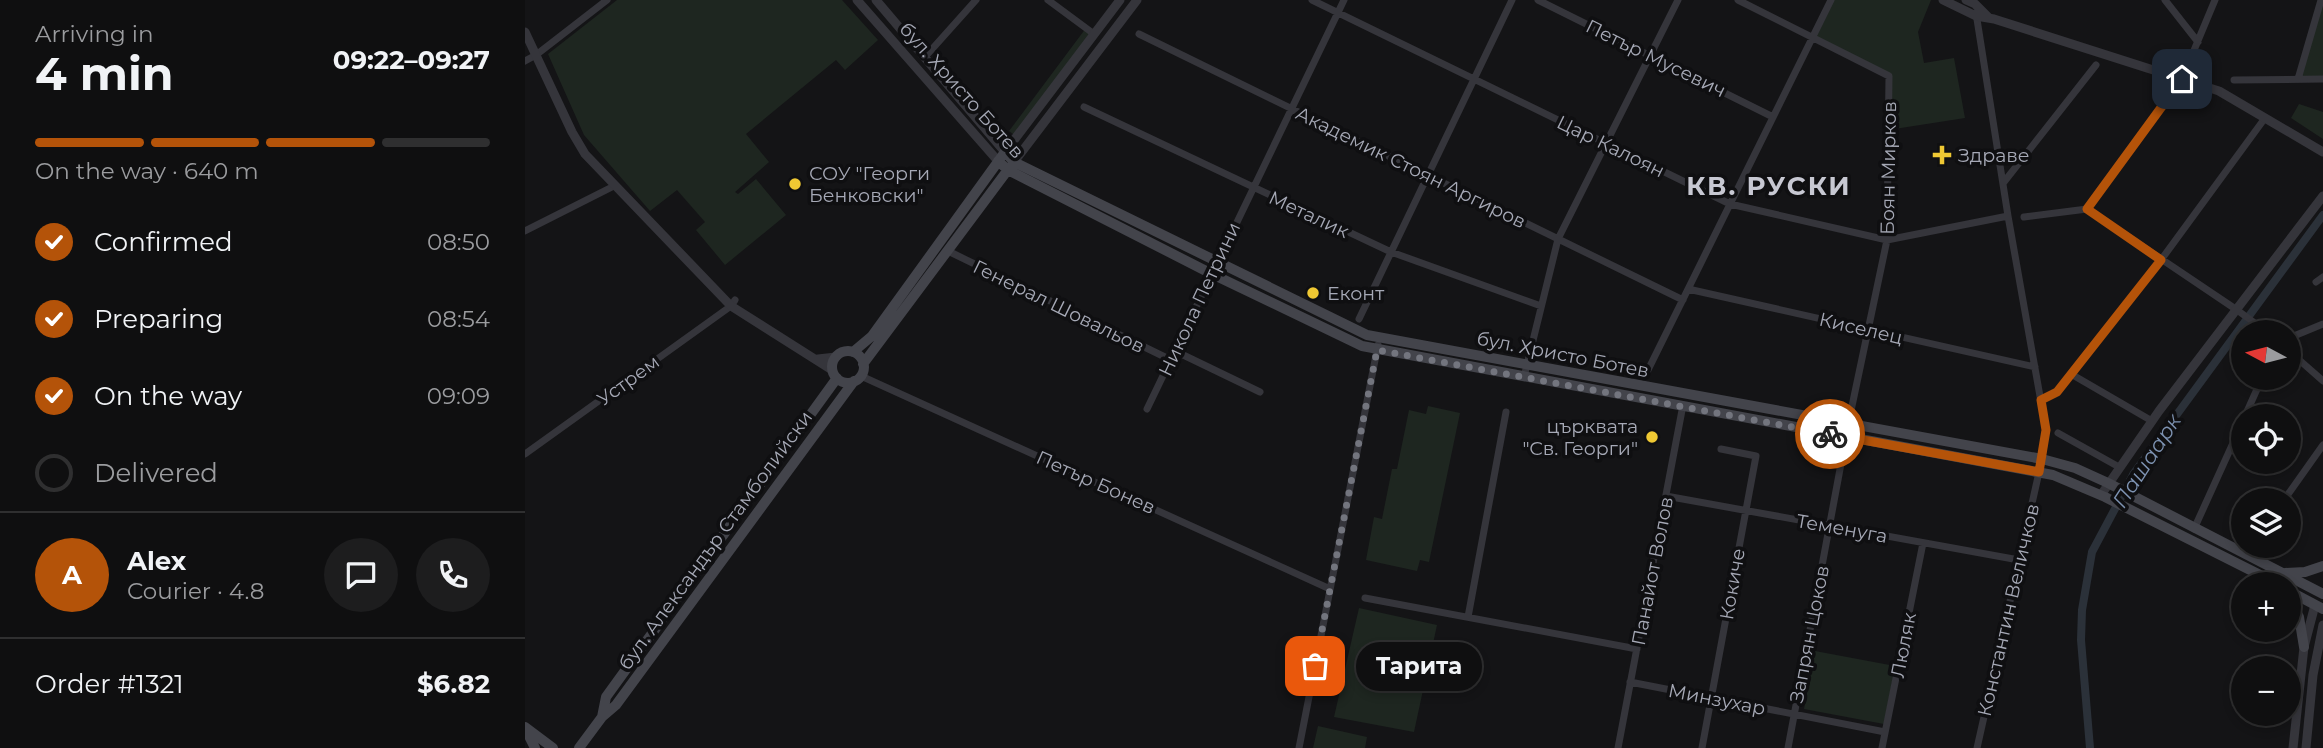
<!DOCTYPE html>
<meta charset="utf-8">
<style>
body{margin:0;font-family:Montserrat,sans-serif;background:#1d1d1e;color:#f1f3f6;height:100vh;display:flex;flex-direction:column;font-size:26px;white-space:nowrap}
*{box-sizing:border-box;margin:0}
p{font-size:23px;color:#9b9c9f}
.icon{flex:none;width:38px;height:38px;fill:none;stroke:currentColor;stroke-width:2;stroke-linecap:round;stroke-linejoin:round}
.map{position:relative;flex:1;overflow:hidden}
.sheet{display:flex;flex-direction:column;background:#0f0f10;width:525px}
.sheet>*{flex:none}
.needle{width:46px;rotate:277deg}
.tools{position:absolute;left:1706px;top:320px;display:grid;gap:14px}
.tools a{display:grid;place-items:center;width:70px;height:70px;border-radius:50%;background:#0f0f10;box-shadow:0 4px 10px #0003,0 0 0 2px #2f2f30;font-size:35px}
.pin{position:absolute;display:grid;place-items:center;width:60px;height:60px;color:#fff;margin:-30px;border-radius:14px;box-shadow:0 4px 10px #0006}
.courier{position:absolute;display:grid;place-items:center;width:70px;height:70px;margin:-35px;border:5px solid #b45309;border-radius:50%;background:#fff;color:#222;box-shadow:0 2px 9px #0007}
.bubble{position:absolute;height:49px;border-radius:24px;background:#0f0f10;box-shadow:0 4px 10px #0003,0 0 0 2px #2f2f30;font-size:23px;font-weight:700;line-height:49px;text-align:center}
.overview em{font-style:normal;font-weight:700}
.overview div{display:flex;flex-direction:column-reverse}
.overview{display:flex;align-items:center;justify-content:space-between;height:119px;padding:0 35px}
h1{font-size:46px;font-weight:700;line-height:52px}
.bar{display:grid;grid-template-columns:repeat(4,1fr);gap:10px 7px;align-content:center;height:84px;padding:0 35px}
.bar i{height:9px;border-radius:5px;background:#2f2f30}
.bar .selected{background:#b45309}
.bar p{grid-column:span 4}
.line{display:flex;align-items:center;gap:18px;padding:0 35px;border-top:2px solid #2f2f30}
.line div{flex:1}
.round{display:grid;place-items:center;flex:none;width:74px;height:74px;border-radius:37px;background:#1d1d1e}
ol{padding:0 35px;list-style:none}
li{display:flex;align-items:center;gap:21px;height:77px}
li p{margin-inline-start:auto}
li .icon{padding:7px;border-radius:50%;background:#b45309;color:#fff;stroke-width:4}
li:last-child{color:#9b9c9f}
li i{width:38px;height:38px;border:4px solid #2f2f30;border-radius:50%}
main{display:flex;flex:1;min-height:0}
.map>svg:first-child{display:block}
</style>
<main>
<section class="sheet">
<div class="overview"><div><h1>4 min</h1><p>Arriving in</p></div><em>09:22–09:27</em></div>
<div class="bar"><i class="selected"></i><i class="selected"></i><i class="selected"></i><i></i><p>On the way · 640 m</p></div>
<ol>
<li><svg class="icon" aria-label="check" viewBox="0 0 24 24"><path d="M5 12l5 5 9-10"/></svg>Confirmed<p>08:50</p></li>
<li><svg class="icon" aria-label="check" viewBox="0 0 24 24"><path d="M5 12l5 5 9-10"/></svg>Preparing<p>08:54</p></li>
<li><svg class="icon" aria-label="check" viewBox="0 0 24 24"><path d="M5 12l5 5 9-10"/></svg>On the way<p>09:09</p></li>
<li><i></i>Delivered</li>
</ol>
<div class="line" style="height:126px"><b class="round" style="background:#b45309;color:#fff">A</b><div><b>Alex</b><p>Courier · 4.8</p></div><a class="round"><svg class="icon" aria-label="chat" viewBox="0 0 24 24"><path d="M4 5h16v11H9l-5 4z"/></svg></a><a class="round"><svg class="icon" aria-label="phone" viewBox="0 0 24 24"><path d="M5 4h4l2 5-3 2q2 4 5 5l2-3 5 2v4C11 20 4 13 5 4z"/></svg></a></div>
<div class="line" style="height:91px"><div>Order #1321</div><b>$6.82</b></div>
</section>
<div class="map">
<svg width="1798" height="748" viewBox="0 0 1798 748">
<rect width="100%" height="100%" fill="#141416"/>
<!-- green -->
<path fill="#1e2620" d="M92,0H317L353,40L320,70L311,60L221,134L244,162L210,192L213,194L231,179L261,215L200,265L171,230L180,222L152,190L125,211L59,135L23,54Z
M1306,0H1406L1393,32L1399,63L1429,58L1440,118L1363,130L1364,76L1288,37Z
M1798,2V79H1773Z
M561,28L569,34L492,137L484,131Z
M1774,104L1798,112V139L1766,118Z
M903,406L935,413L904,562L895,560L892,571L841,560L849,517L857,519L867,469H872L884,410L901,414Z
M834,608L912,625L889,732L809,717Z
M1290,651L1370,666L1359,724L1279,709Z
M793,726L842,737L840,748H788Z"/>
<g fill="none" stroke-linecap="round" stroke-linejoin="round">
<!-- canal -->
<path stroke="#2b3139" stroke-width="8" d="M1565,748L1556,640L1557,610L1567,552L1609,473L1798,215"/>
<!-- minor -->
<path stroke="#35353b" stroke-width="7" d="M523,0L569,34
M787,0L1205,204L1362,240L1483,216
M1013,0L1248,117
M1213,0L1364,76L1362,240L1323,425
M1640,0L1673,42
M1451,13L1483,216L1521,430L1517,459L1452,748
M614,34L1158,300
M400,57L451,0
M0,61L11,55L82,0
M1773,79L1796,0
M1709,80L1798,79
M559,107L866,252L1016,306
M1479,182L1571,65
M1562,209L1657,79L1690,0
M1499,217L1562,209L1712,310L1742,332
M0,231L89,186
M423,251L646,360
M1791,282L1798,277
M1163,289L1510,367
M834,319L987,0
M1764,338L1798,324
M650,351L735,392
M1764,351L1798,381
M1123,370L1306,0
M1546,374L1627,421
M336,376L805,589
M999,377L1033,239L1153,0
M1516,400L1532,392L1636,260L1740,118
M622,409L819,0
M1720,416L1737,378
M1533,433L1594,467
M0,454L206,306L210,300
M1141,496L1494,560
M1759,500L1798,445
M1669,529L1718,421
M840,598L1112,649
M943,617L981,412
M1105,682L1360,732
M774,748L853,345
M1093,748L1158,405
M1177,748L1231,456L1196,449
M1263,748L1321,437
M1357,748L1398,543"/>
<!-- tertiary -->
<path stroke="#35353b" stroke-width="9" d="M332,0L473,161
M351,0L480,152L595,0
M1418,0L1451,16L1469,19L1694,91L1798,152
M1441,0L1450,4L1463,17
M0,32L47,132L60,154L206,306L307,370
M489,162L612,0
M293,359L311,357
M1576,495L1634,411L1798,196
M1768,748L1779,647L1790,605
M1781,748L1788,675L1798,625"/>
<!-- secondary -->
<path stroke="#43444b" stroke-width="10" d="M473,161L483,170L685,273L837,346L1528,475L1580,497L1753,584
M307 367a16 16 0 1 1 32 0a16 16 0 1 1-32 0Z
M328,352L347,336L480,152L489,162L842,335L1517,459L1550,468L1583,483L1798,594
M338,364L485,167
M1760,573L1780,572L1798,566
M1764,591L1798,609
M1764,598L1774,617L1779,647
M77,717L81,697L312,378
M0,727L28,748
M1,730L10,748
M54,748L77,717L91,705L329,381"/>
</g>
<g fill="none" stroke-linecap="round" stroke-linejoin="round">
<!-- done -->
<path stroke="#73757e" stroke-width="7" stroke-dasharray="0 12.6" d="M790,666L852,350L1305,434"/>
<!-- route -->
<path stroke="#b45309" stroke-width="9" d="M1305,434L1514,472L1521,430L1516,400L1532,392L1636,260L1562,209L1657,79"/>
</g>
<!-- markers -->
<g fill="#efc833" stroke="#0f0f11" stroke-width="2.5">
<path d="M1413.5 144.5h7v7h7v7h-7v7h-7v-7h-7v-7h7z"/>
<circle cx="270" cy="184" r="7"/>
<circle cx="788" cy="293" r="7"/>
<circle cx="1127" cy="437" r="7"/>
</g>
<g text-anchor="middle" stroke-width="7" stroke-linejoin="round" paint-order="stroke">
<!-- street labels -->
<g font-size="19" fill="#a6a9b6" stroke="#0f0f11">
<text transform="translate(1131 58) rotate(26)" y="7">Петър Мусевич</text>
<text transform="translate(437 90) rotate(48)" y="7">бул. Христо Ботев</text>
<text transform="translate(1086 146) rotate(26)" y="7">Цар Калоян</text>
<text transform="translate(886 167) rotate(26)" y="7">Академик Стоян Аргиров</text>
<text transform="translate(1363 168) rotate(-89)" y="7">Боян Мирков</text>
<text transform="translate(784 214) rotate(25)" y="7">Металик</text>
<text transform="translate(674 299) rotate(-65)" y="7">Никола Петрини</text>
<text transform="translate(534 306) rotate(26)" y="7">Генерал Шовальов</text>
<text transform="translate(1336 328) rotate(13)" y="7">Киселец</text>
<text transform="translate(1038 354) rotate(11)" y="7">бул. Христо Ботев</text>
<text transform="translate(103 380) rotate(-36)" y="7">Устрем</text>
<text transform="translate(571 482) rotate(24)" y="7">Петър Бонев</text>
<text transform="translate(1317 528) rotate(10)" y="7">Теменуга</text>
<text transform="translate(190 540) rotate(-54)" y="7">бул. Александър Стамболийски</text>
<text transform="translate(1127 571) rotate(-79)" y="7">Панайот Волов</text>
<text transform="translate(1207 584) rotate(-80)" y="7">Кокиче</text>
<text transform="translate(1483 610) rotate(-77)" y="7">Константин Величков</text>
<text transform="translate(1284 634) rotate(-79)" y="7">Запрян Цоков</text>
<text transform="translate(1378 645) rotate(-79)" y="7">Люляк</text>
<text transform="translate(1192 699) rotate(11)" y="7">Минзухар</text>
</g>
<!-- poi labels -->
<g font-size="19" fill="#a6a9b6" stroke="#0f0f11" text-anchor="start">
<text x="1433" y="162">Здраве</text>
<text x="284" y="180">СОУ "Георги<tspan x="284" dy="22">Бенковски"</tspan></text>
<text x="802" y="300">Еконт</text>
<text x="1113" y="433" text-anchor="end">църквата<tspan x="1113" dy="22">"Св. Георги"</tspan></text>
</g>
<!-- water labels -->
<g font-size="21" font-style="italic" fill="#7d92b1" stroke="#0f0f11">
<text transform="translate(1622 461) rotate(-57)" y="7">Пашаарк</text>
</g>
<!-- district labels -->
<g font-size="26" font-weight="bold" letter-spacing="2" fill="#c7c8d2" stroke="#0f0f11">
<text x="1244" y="195">КВ. РУСКИ</text>
</g>
</g>
</svg>
<div class="tools">
<a><svg class="needle" viewBox="-14 -14 28 28"><path d="M0-13l5 13h-10z" fill="#e53935"/><path d="M0 13l5-13h-10z" fill="#9b9c9f"/></svg></a>
<a><svg class="icon" aria-label="locate" viewBox="0 0 24 24"><circle cx="12" cy="12" r="6"/><path d="M12 2v4M12 18v4M2 12h4M18 12h4"/></svg></a>
<a><svg class="icon" aria-label="layers" viewBox="0 0 24 24"><path d="M12 4l9 5-9 5-9-5zM3 14l9 5 9-5"/></svg></a>
<a>+</a>
<a>−</a>
</div>
<div class="pin" style="left:790px;top:666px;background:#ea580c"><svg class="icon" aria-label="bag" viewBox="0 0 24 24"><path d="M5 8h14l-1 12H6zM9 8a3 3 0 0 1 6 0"/></svg></div>
<div class="pin" style="left:1657px;top:79px;background:#1f2937"><svg class="icon" aria-label="home" viewBox="0 0 24 24"><path d="M3 11l9-7 9 7M6 9v11h12V9"/></svg></div>
<div class="courier" style="left:1305px;top:434px"><svg class="icon" aria-label="bike" viewBox="0 0 24 24"><circle cx="6" cy="16" r="4"/><circle cx="18" cy="16" r="4"/><path d="M6 16l4-8h5l3 8M10 8l3 8H6M13 5h3"/></svg></div>
<div class="bubble" style="left:831px;top:642px;width:126px">Тарита</div>
</div>
</main>
